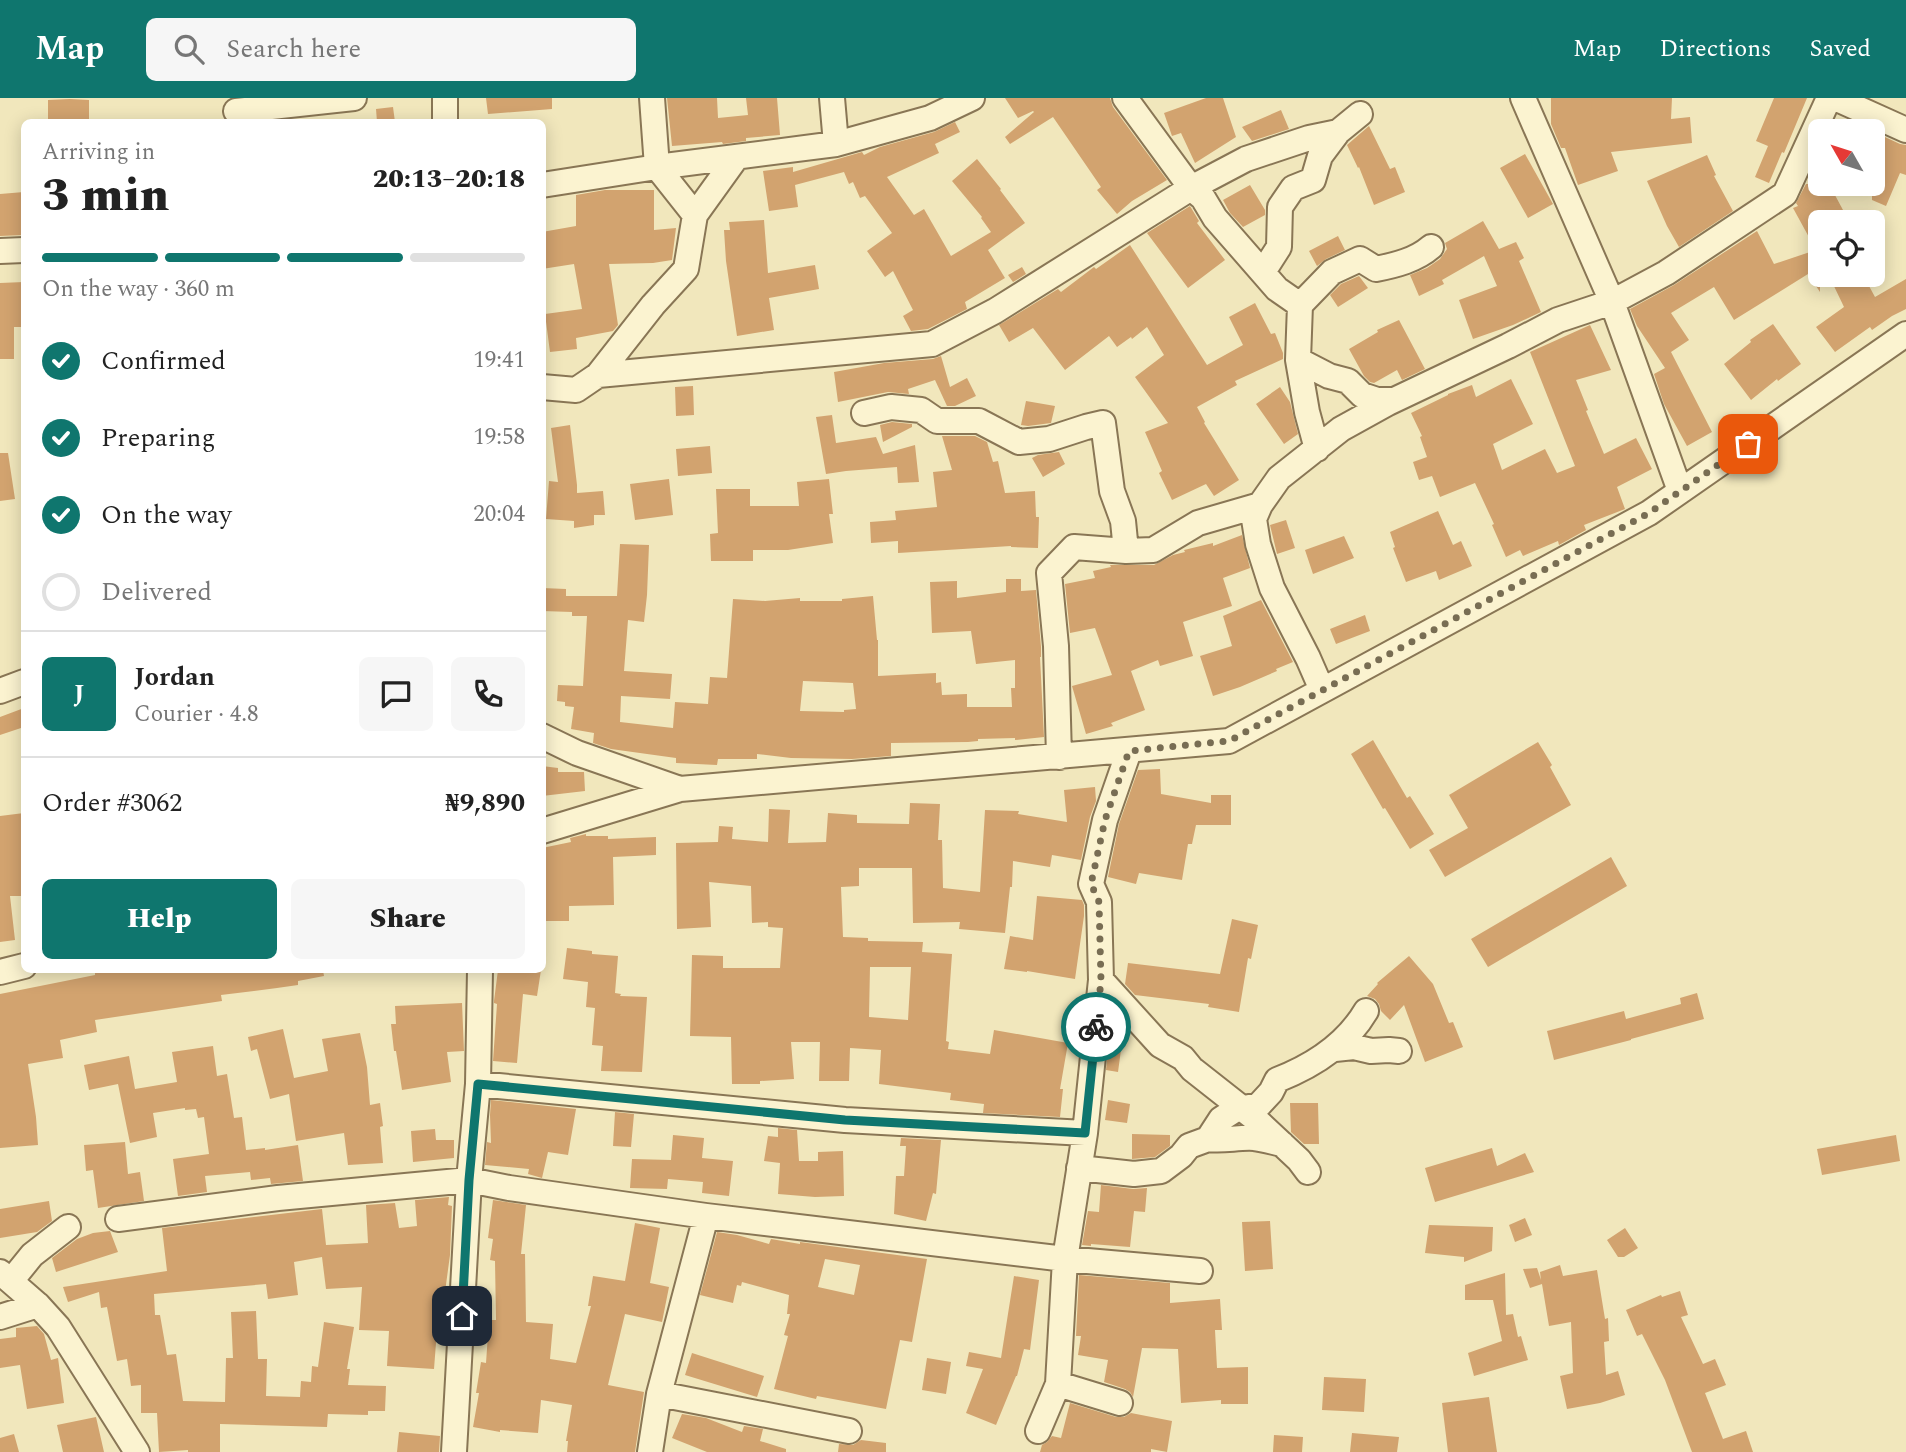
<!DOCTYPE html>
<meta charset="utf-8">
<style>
body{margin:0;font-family:Spectral,serif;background:#f6f6f6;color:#222;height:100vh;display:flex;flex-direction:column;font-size:26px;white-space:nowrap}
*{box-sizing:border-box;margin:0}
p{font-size:23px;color:#767676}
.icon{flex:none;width:38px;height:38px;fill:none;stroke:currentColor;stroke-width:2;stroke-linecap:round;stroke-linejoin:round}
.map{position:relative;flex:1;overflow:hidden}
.drawer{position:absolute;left:21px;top:21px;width:525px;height:854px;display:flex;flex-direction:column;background:#fff;border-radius:10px;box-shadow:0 4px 18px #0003}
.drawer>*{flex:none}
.needle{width:46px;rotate:309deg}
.controls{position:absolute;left:1808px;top:21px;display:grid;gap:14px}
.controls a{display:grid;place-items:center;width:77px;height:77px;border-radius:10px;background:#fff;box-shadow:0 4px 18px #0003;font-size:35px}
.pin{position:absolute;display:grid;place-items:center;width:60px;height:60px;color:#fff;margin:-30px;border-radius:14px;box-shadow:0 4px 10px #0006}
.courier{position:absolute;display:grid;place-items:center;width:70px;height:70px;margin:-35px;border:5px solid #0f766e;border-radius:50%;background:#fff;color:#222;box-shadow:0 2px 9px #0007}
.overview em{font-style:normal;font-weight:800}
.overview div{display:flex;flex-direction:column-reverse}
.overview{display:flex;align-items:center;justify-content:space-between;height:119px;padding:0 21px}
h1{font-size:46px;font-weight:800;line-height:52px}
.bar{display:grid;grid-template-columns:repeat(4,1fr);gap:10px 7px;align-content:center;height:84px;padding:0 21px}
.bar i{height:9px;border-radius:5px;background:#e0e0e0}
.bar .current{background:#0f766e}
.bar p{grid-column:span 4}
.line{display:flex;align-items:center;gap:18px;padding:0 21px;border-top:2px solid #e0e0e0}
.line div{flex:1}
.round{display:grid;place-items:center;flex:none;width:74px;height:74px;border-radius:10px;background:#f6f6f6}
ol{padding:0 21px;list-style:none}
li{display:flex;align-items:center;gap:21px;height:77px}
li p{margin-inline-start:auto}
li .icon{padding:7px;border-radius:50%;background:#0f766e;color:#fff;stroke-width:4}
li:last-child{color:#767676}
li i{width:38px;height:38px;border:4px solid #e0e0e0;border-radius:50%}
.button{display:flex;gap:14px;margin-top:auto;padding:14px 21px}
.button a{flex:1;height:80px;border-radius:10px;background:#0f766e;color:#fff;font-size:28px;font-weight:800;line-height:80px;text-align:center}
.button a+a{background:#f6f6f6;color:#222}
header{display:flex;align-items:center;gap:42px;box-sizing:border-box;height:98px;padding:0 35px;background:#0f766e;color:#fff}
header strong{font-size:33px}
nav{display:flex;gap:38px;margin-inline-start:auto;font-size:24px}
.search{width:490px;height:63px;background:#f6f6f6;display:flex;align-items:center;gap:18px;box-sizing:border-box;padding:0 24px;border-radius:10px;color:#767676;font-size:26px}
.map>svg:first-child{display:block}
</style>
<header>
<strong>Map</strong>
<div class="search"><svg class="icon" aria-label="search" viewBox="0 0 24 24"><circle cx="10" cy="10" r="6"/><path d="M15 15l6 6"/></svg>Search here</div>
<nav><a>Map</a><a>Directions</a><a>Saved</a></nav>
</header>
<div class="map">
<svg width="1906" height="1354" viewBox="0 0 1906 1354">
<rect width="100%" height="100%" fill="#f1e7bc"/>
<!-- building -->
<path fill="#d2a36f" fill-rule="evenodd" d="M486,0H552V11L488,16Z
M667,0H717L718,20L748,17L746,0H777L780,37L746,40V43L723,46L722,44L672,48Z
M1005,0H1110L1113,9L1167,82L1132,103L1117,116L1097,92L1101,89L1053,19L1010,46L1005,39L1034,14L1033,13L1018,20Z
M1206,0H1223L1236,39L1195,65L1181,35L1172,38L1164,15Z
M1551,0H1672L1671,21L1690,19L1692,45L1611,54L1618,73L1578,87L1565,50H1561L1551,26Z
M1774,0H1807L1784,55L1782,54L1769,85L1755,79L1768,48L1756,43Z
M70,1L89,2V24H48V2Z
M393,9L395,24H377L376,11Z
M1281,12L1289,31L1252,43L1242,29Z
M1848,22L1900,46L1906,47V77L1900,75L1886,108L1872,102V33H1842Z
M955,24L960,34L935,46L939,55L887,79L914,117L924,111L951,158L991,134L981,120L982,119L952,83L977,61L1001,91L1000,92L1025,125L988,152L1005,180L965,204L967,211L928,231L911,233L903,218L913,212L893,173L885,179L867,153L892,135L865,98L860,100L853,84L849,86L844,74L795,87L798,109L769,113L763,73L793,69V74L862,54L864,57L880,49L934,34Z
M1369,28L1390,71L1395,69L1405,94L1374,107L1359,69L1358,70L1347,47Z
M1525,56L1553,106L1528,120L1500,70Z
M1707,57L1716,77L1714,78L1733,113L1679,149L1667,128L1647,83Z
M1806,86H1829L1843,112L1820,124V194L1808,176L1734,222L1714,189L1671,215L1689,242L1671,254L1712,334L1687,348L1664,306L1654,276L1665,270L1637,228L1630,211L1674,187L1757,133L1774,166L1816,152L1793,110L1798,108L1796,105Z
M1250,87L1265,112V117L1243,129L1230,115L1223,102Z
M605,92H654V132L676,130L672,162L653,165L609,166L618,227L613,233L576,240L577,251L550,254L545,216L582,211L574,166L542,171V134L576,128V97Z
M24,94V137L0,138V96Z
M1190,108L1199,123L1197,125L1225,162L1188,190L1147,135Z
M764,122L768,175L815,167L819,191L769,200L774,232L737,238L726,163L724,132H730L729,124Z
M1483,123L1499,151L1516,144L1524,160L1519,163L1541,214L1513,227L1473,241L1459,202L1497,188L1484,158L1442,182L1444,186L1419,198L1410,177L1427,170L1440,161L1447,151L1445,145Z
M1338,138L1345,152L1326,161L1317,168L1309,153Z
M1130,147L1207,267L1243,247L1229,219L1255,205L1271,236L1275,235L1283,255V261L1235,283L1237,287L1197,309L1205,324L1204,325L1239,382L1214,398L1206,386L1172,402L1159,375L1162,373L1145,334L1168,325L1135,279L1164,257L1147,229L1132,241L1131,239L1117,249L1109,238L1065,272L1033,230L1009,244L999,227L1058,191L1061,194L1094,169L1096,171Z
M1022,169L1026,176L1013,184L1008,177Z
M1845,177H1863L1875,199L1906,181V211L1892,218L1872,232L1870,229L1835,254L1816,229L1844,209L1832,184Z
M1359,178L1368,190L1338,209L1330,197L1341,186Z
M24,184V229H14V261H0V185Z
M1399,222L1425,271L1402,282L1397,272L1374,285L1370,284L1364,278L1349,251L1378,234L1377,232Z
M1773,226L1801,266L1778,283L1777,281L1751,302L1724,266L1751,244L1750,242Z
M1590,227L1611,272L1576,282L1588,312L1586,313L1604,356L1636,340L1652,371L1617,389L1625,411L1584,427L1586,432L1559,447L1558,443L1523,458L1520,452L1506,459L1492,427L1494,426L1475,385L1440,399L1432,378L1419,382L1413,364L1427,359L1420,339L1422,338L1411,315L1448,297V296L1472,287L1476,299L1511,281L1533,326L1493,346L1502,372L1545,351L1557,375L1575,368L1530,254Z
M941,258L950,289L967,280L976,298L955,308H947L935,282L908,291L909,296L888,294L838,304L834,274L884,265L933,261Z
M693,288L694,317L676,318L675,289Z
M1280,289L1290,304L1298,336L1284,346L1256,306Z
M1026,303L1055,308L1051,325L1028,328L1021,327Z
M832,317L836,345L876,339L883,356L915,347L919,384L898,385L897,369L846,373L826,376L816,319Z
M892,324L912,326V329L883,344L880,327Z
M570,327L577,387V395L603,393L605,417H594V427L574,430V423L546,421L549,383L558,384L551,330Z
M942,338H975L987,344L993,364L998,363L1005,395L1035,393L1036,419H1039L1038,450L1011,449V448L898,455V443L871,445L870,424L896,422L895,413L937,409L933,374L952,372Z
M710,348L712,375L678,378L676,351Z
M1059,354L1065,366L1043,379L1032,360L1038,357Z
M0,355H8L15,401L0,403Z
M669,381L673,417L635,422L630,386Z
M829,381L833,416H829L833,445L788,452H753V463H711L710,436L718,435L716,391H750V408H799L797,384Z
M1438,413L1453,447L1461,443L1472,468L1439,482L1436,473L1406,484L1393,450L1395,449L1390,434Z
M1286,422L1295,450L1277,456L1270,427Z
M1242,437L1250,470L1223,480L1232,508L1183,524L1193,558L1160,568L1158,562L1131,573L1145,612L1111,625L1113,628L1086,636L1072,588L1112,577L1095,530L1070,535L1065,486L1095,480L1093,473L1111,469L1110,467H1154L1173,457L1185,454L1184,452L1213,445V448Z
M1344,438L1354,460L1313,476L1305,452Z
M620,446L649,447L647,497L644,524L628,522L624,573L672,576L670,601L621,598L620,624L673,630L675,604L708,606L710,579L727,580L733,501L765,503L800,500V503H842V501L873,498L877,542H878V578L936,575V585L941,584L942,597L967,596V609H1012L1011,590H1015V562L976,566L971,533L932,535L930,484L957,483V500L1006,494V481H1021V493L1036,492L1041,549V559H1040L1044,639L1015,642V640L978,641V643L968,644L891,645V658L852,661L791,660L757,656V661H718L717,667L676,665V660L611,651L593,645L594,635L571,631L574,609L565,608V604L557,603L558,587L583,588L587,518H572V514L542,513V490L566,491V498H617ZM803,583L853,585L856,611L844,612V614L800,613Z
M1261,502L1293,564L1276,571L1277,573L1240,589L1213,598L1200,558L1232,548L1223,518Z
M1365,517L1370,533L1336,546L1330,531Z
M24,610V629L0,637V619Z
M1373,642L1407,700L1410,698L1434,736L1410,751L1385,710L1383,711L1351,656Z
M1538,644L1552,667L1550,669L1571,707L1445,779L1429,752L1468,730L1449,697Z
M542,668L558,670V674H584L585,693L542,698Z
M1160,671L1161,696L1211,705V697H1231V727H1196L1192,746H1188L1182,782L1139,775L1136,786L1108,779L1119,726L1138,672Z
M1095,689L1096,703L1090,719L1081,762L1052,757L1050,769L1013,763L1012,789H1010L1005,835L959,831L960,824L913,825L912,770H859V788L841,789L843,839L868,840V843L923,844L922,854L952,856L946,943L949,944L948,951L990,956L994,932L1068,945L1060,991H1063L1060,1019L983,1015L984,1006L950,1002L951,995L879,986L881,952L850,950L849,983H819L820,944H791L794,981L760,983V986H732L731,939L690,938L692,857L723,858V870H780L783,830L768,829V824L752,825L751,788L709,784L711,829L677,831L676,745L718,744L719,728L733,729L732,741L768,744L769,711L790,712L788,745L826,744L828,715L857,717V725L909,726L910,705L940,706L938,742H942L943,790L980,794L985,712L1019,713L1018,716L1067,724L1064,692ZM870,869H911L908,922L869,919Z
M24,715V798H10L15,842L0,844V718Z
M586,736V738H608V741L656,739V757L613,759L614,807L569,808V823H546V809H542V750L571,744L570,740Z
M1611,759L1627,788L1488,869L1471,841Z
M1037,798L1082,802L1084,807V818L1075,881L1027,873V874L1004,871L1010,838L1033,842Z
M1232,821L1258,827L1251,861L1248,860L1239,914L1208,909L1209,906L1135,897L1125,886L1128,865L1220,876Z
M567,850L592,853V856L618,858L615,895L621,896L620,898L647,899L642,974L601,973L603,948L592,947L595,910L586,909L588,884L563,881Z
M1409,858L1433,886L1449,925L1453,924L1463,949L1425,964L1404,907L1390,922L1381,913L1379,906L1375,901L1367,898L1378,886L1377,885Z
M115,872H323L324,878L298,883V887L277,890L221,897L222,903L95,922L97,934L60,942L63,960L28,966L36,1019L38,1047L0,1050V896L95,877V874Z
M498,872H541L537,898L523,896L517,965L493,963L497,906L494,905V903Z
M1697,895L1704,921L1631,941V942L1554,962L1547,933L1624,913L1626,921L1681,906L1680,900Z
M462,905L464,953L447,954L451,984L402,992L396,953H394L391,926H396L395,908Z
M283,931L294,980L328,973L322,941L360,935L367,969L370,1007L380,1005L383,1028L380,1029L383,1065L348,1067L344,1035L296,1043L289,996L270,1001L257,951L251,953L248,939Z
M1110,936L1123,937L1118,974L1106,972Z
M213,948L217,978L227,976L234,1020L242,1019L246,1052L265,1050V1052L298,1047L303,1083L271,1086L270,1080L251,1082L250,1074L205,1078L207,1094L178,1098L173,1061L209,1056L204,1019L198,1020L196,1011L185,1012V1010L153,1015L157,1039L130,1045L118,986L89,992L84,967L129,958L135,991L177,984L172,954Z
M491,1002L576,1011L568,1057L548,1054L542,1080L528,1076L529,1071L485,1067L487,1044L491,1045L490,1017Z
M1108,1002L1130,1006L1127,1025L1105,1022Z
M1290,1005H1318L1319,1046H1304L1291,1034Z
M615,1014L634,1016L631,1049L613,1048Z
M778,1030L797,1032L799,1063H818V1054L843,1053L844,1098L815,1099L778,1096L780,1065L764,1063L768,1038L778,1039Z
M435,1031L436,1042H454V1060L413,1064L411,1033Z
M1132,1036L1170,1037V1048L1155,1059L1132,1061Z
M673,1037L704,1040L702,1060L733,1063L729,1098L702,1095L703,1084L668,1081L667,1091L630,1090L632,1061L671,1062Z
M1896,1037L1900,1063L1822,1077L1817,1051Z
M901,1040L941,1042L936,1096L933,1095L926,1123L894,1116L896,1078H904L906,1048H900Z
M125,1044L128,1076L140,1074L144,1103L98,1110L93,1072L86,1073L84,1047Z
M1492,1050L1497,1068L1525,1055L1534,1074L1435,1104L1425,1070Z
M1101,1087L1133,1091L1147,1090L1145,1114L1134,1113L1130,1149L1091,1146V1148L1082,1147L1088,1113L1099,1114Z
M449,1099L448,1107L452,1108L450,1157L445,1194L440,1193L434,1271L387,1268L389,1233L359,1232L362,1189L326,1191L322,1159L294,1164L298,1197L268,1201L266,1186L154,1196L155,1217H160L167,1257L176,1256L183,1303L225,1304L226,1260H233L231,1214L256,1213L258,1261H267L266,1298L300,1299L301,1283L311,1284L312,1268L318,1269L324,1224L354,1229L347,1271H350L348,1287L386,1288L385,1313H368V1317L328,1316L327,1329L220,1326V1354H188V1352L159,1354L157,1315H141V1287L131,1288L127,1261L117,1263L107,1209L101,1210L99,1194L68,1204L63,1189L167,1173L162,1130L322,1111L326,1147L368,1145L366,1107L395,1105L399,1130L417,1128L415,1102Z
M493,1102L526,1107L521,1156H525L526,1224L553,1226L550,1261L576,1265L591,1208H588L593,1178L625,1183L635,1125L660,1130L650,1185L669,1189L662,1224L625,1216L608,1287L644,1294L635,1354H567L568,1343H566L572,1307L541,1302L538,1335L500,1332V1334L473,1329L479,1295H476L481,1264L486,1265L489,1222H496L495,1163L490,1162L493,1141L488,1140Z
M49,1103L52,1123L37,1134L0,1140V1111Z
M1525,1120L1532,1137L1515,1144L1509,1127Z
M1270,1123L1273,1171L1245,1173L1242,1124Z
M1429,1127L1493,1129L1492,1153L1464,1164V1159L1425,1155Z
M1625,1130L1638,1150L1624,1159H1618L1607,1142Z
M110,1133L118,1154L56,1174L52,1160L77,1141L93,1135Z
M717,1134L737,1137L769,1146L771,1141L800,1146V1144L927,1161L912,1244L900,1242L886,1311L817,1298L816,1301L774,1291L788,1238L784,1237L790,1216H787L789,1197L742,1184L741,1188L737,1187L733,1205L700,1197ZM825,1161L860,1167L854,1197L818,1189Z
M1560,1167L1563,1178L1597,1172L1605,1221L1608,1220L1609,1243L1604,1244L1606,1277L1618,1273L1625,1297L1600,1305L1567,1311L1560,1278L1573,1275L1571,1224L1549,1228L1542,1186L1530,1190L1523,1171L1537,1170L1541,1182L1540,1174Z
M1505,1175L1506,1217L1513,1216L1518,1239L1521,1238L1528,1262L1474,1278L1468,1255L1502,1243L1493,1202H1465V1187Z
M1079,1177L1170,1185V1205L1220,1201L1222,1232H1215L1217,1270L1248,1269V1306H1221V1302L1181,1305L1178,1251L1142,1250L1133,1299L1130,1294L1125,1291L1104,1284L1108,1262L1078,1257L1081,1238H1076Z
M1014,1178L1039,1182L1030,1252L1024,1251L1017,1278H1016L996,1327L966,1315L983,1271L966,1268L969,1254L1001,1260Z
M1680,1193L1688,1217L1681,1219L1703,1266L1715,1261L1726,1287L1705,1295L1723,1341L1746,1333L1753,1354H1692L1665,1282L1642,1236L1637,1238L1626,1212L1661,1197L1662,1199Z
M37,1228L44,1236L51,1262L58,1260L64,1305L27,1311L20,1267L0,1270V1241L16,1239V1230Z
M692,1255L764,1278L757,1299L685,1277Z
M927,1260L951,1264L946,1296L922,1292Z
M1324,1279L1366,1281L1364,1314L1322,1312Z
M1489,1299L1497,1354H1448L1442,1305Z
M1070,1305L1116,1319H1124L1131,1315L1172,1323L1167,1354L1151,1351V1354H1040L1042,1347L1047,1344L1052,1338L1061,1340Z
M682,1316L706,1320L742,1334L744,1328L763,1331L760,1343L786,1351V1354H707L672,1340Z
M96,1319L104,1354H63L57,1327Z
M399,1334L440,1338L439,1354H397Z
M1352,1335L1399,1339L1397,1354H1350Z
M14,1336L19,1354H0V1340Z
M1274,1337L1303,1339L1302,1354H1273Z
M861,1342L886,1345V1354H838L839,1346L853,1347Z"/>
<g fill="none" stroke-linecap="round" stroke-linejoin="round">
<defs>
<path id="minor" d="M652,0L657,69L695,117
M832,0L836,46
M1125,0L1191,90L1203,100L1215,120L1277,191L1300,207
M1523,0L1612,204L1680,393
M1835,0L1906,32
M236,13L354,0
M445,24V0
M542,87L657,69L836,46L930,20L972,0
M0,153L24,152
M1263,174L1279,149L1280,109L1293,90L1313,82L1320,58L1338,34
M1298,262L1329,278L1348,283L1362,297L1377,302H1393
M598,277L653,207L686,171L695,117L736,60
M542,289L576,292L598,277L932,246L995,213L1191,90L1246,61L1309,40L1338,34L1360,16
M864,315L891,309L921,312L937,323H979L1019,344L1049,341L1086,329L1103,325L1112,393L1123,423L1126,453
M1317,351L1307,314L1298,262L1300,207L1332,174L1360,161L1376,171C1396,167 1416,162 1431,149
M1322,592L1308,560L1272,490L1258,446L1254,421L1260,407L1279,380L1341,331L1388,305L1508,248L1558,222L1612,204L1666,175L1785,96L1829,0
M0,593L24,584
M542,638L577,655L680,691
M1059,659L1056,548L1049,475L1074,449L1126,453L1153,452L1198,425L1260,407
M542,733L680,691L1229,643L1649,415L1906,236
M0,874L24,868
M1101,882L1160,947L1183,960L1192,971L1253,1019L1299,1062L1308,1074
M1335,951L1354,949L1371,953L1389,952L1399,953
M478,986L845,1022L1085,1035
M1208,1041C1224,1043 1238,1039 1254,1040C1263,1041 1273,1044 1282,1046
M1079,1070L1134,1076L1161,1073L1181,1058L1189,1048L1208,1041L1221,1021L1235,1012L1259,1007L1271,994L1277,982C1313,968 1346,947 1366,913
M118,1121L278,1100L469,1082L509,1090L706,1118L1065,1161L1200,1173
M0,1174L38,1207L58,1229L137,1354
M11,1183L32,1157L68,1129
M0,1219L38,1207
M1058,1286L1120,1305
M659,1296L849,1333
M1038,1333L1058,1286L1065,1161L1085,1035L1101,882L1099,804L1091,786L1105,722L1129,653
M454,1354L469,1082L478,986L480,872
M650,1354L659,1296L706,1118"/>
</defs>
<!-- minor casing -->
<use href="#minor" stroke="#897655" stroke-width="28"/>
<!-- minor -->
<use href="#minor" stroke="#fbf3d0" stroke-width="24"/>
</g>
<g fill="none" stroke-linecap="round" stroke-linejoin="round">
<!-- done -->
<path stroke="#786d53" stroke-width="7" stroke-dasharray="0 12.6" d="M1096,929L1101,883L1099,804L1091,786L1105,722L1129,653L1229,643L1649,415L1748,346"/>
<!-- route -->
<path stroke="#0f766e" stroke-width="9" d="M462,1218L469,1082L478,986L845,1022L1085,1035L1096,929"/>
</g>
</svg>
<div class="controls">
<a><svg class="needle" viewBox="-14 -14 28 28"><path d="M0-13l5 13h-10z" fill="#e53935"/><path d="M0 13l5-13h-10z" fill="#767676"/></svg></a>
<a><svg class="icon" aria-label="locate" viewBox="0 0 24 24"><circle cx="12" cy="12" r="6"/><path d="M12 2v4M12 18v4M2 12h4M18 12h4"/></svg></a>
</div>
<div class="pin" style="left:1748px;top:346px;background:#ea580c"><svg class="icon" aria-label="bag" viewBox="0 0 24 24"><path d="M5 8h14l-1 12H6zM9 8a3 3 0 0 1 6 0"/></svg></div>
<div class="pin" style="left:462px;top:1218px;background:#1f2937"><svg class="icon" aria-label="home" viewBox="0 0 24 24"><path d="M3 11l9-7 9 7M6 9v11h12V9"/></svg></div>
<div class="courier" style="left:1096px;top:929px"><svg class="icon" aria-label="bike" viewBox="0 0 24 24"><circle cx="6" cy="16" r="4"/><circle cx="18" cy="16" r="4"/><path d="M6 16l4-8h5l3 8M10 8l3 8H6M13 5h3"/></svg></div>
<section class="drawer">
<div class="overview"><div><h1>3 min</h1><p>Arriving in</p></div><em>20:13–20:18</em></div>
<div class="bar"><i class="current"></i><i class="current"></i><i class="current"></i><i></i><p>On the way · 360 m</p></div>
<ol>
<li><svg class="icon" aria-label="check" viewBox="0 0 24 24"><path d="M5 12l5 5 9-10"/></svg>Confirmed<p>19:41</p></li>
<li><svg class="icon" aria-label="check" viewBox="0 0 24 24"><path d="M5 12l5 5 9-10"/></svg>Preparing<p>19:58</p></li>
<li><svg class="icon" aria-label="check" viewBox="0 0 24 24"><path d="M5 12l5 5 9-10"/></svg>On the way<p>20:04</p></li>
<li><i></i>Delivered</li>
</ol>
<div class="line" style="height:126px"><b class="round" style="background:#0f766e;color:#fff">J</b><div><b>Jordan</b><p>Courier · 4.8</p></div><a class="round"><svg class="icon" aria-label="chat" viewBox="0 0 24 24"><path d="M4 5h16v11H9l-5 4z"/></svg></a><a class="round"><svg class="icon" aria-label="phone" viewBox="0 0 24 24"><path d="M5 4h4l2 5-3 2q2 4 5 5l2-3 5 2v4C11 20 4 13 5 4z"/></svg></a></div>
<div class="line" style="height:91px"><div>Order #3062</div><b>₦9,890</b></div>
<div class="button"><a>Help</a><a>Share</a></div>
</section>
</div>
